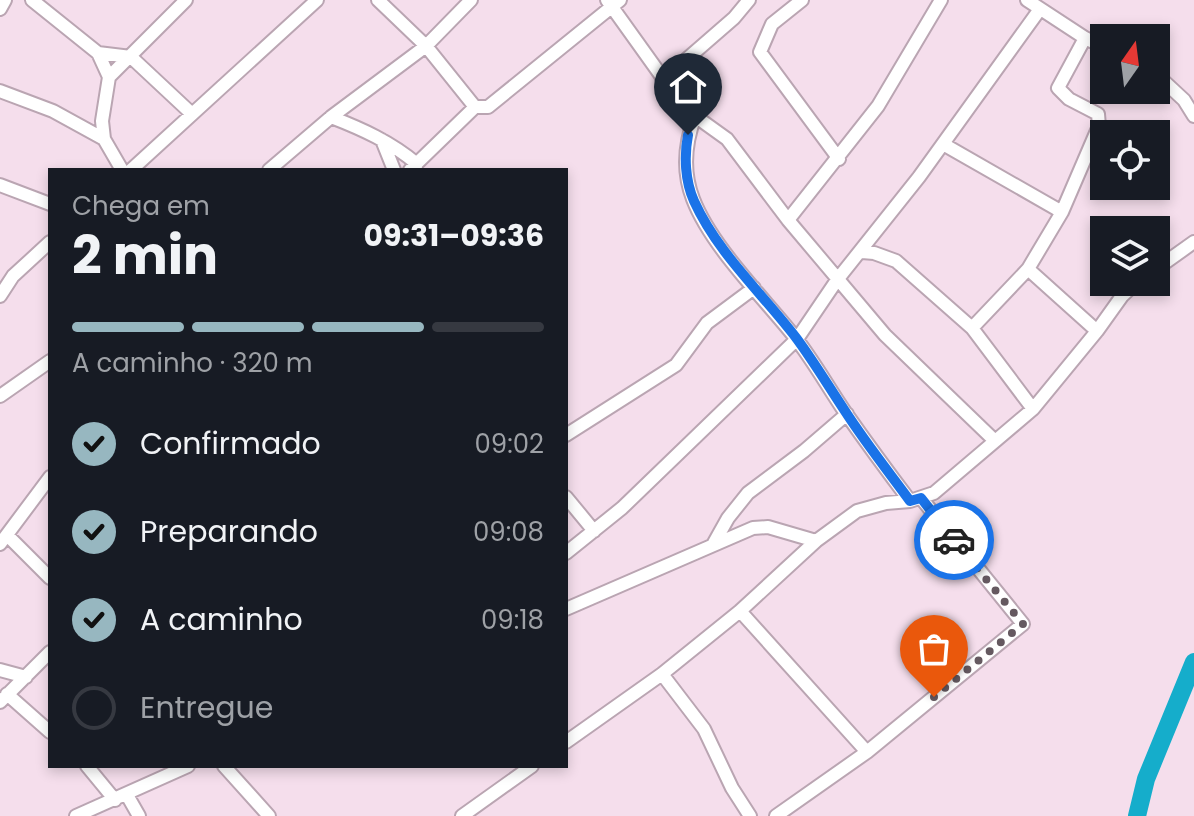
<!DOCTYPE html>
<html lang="pt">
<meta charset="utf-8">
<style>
body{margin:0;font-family:Poppins,sans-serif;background:#242831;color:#f1f3f6;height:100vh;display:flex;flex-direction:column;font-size:30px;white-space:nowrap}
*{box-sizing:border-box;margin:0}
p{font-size:26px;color:#9ea1a6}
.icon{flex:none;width:44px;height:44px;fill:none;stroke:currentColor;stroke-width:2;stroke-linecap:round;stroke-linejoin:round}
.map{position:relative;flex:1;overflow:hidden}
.panel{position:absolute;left:48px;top:168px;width:520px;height:600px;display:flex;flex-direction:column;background:#171b24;border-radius:0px;box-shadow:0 4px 12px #0003}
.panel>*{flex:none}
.needle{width:52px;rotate:14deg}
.buttons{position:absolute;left:1090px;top:24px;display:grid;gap:16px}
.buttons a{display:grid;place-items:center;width:80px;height:80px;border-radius:0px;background:#171b24;box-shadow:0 4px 12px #0003;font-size:40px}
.pin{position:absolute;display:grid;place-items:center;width:68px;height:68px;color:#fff;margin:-82px -34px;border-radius:50% 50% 50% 0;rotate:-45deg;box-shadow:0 0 8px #0007}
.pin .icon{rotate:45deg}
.courier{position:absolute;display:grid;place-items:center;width:80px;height:80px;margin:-40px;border:6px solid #1a73e8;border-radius:50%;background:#fff;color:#222;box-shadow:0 2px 10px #0007}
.overview em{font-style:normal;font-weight:700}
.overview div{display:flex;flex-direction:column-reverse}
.overview{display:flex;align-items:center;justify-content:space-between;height:136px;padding:0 24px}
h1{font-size:52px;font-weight:700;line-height:60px}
.bar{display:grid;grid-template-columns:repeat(4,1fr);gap:12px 8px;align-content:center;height:96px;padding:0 24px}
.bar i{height:10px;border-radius:6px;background:#363941}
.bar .on{background:#97b7c0}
.bar p{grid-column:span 4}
ol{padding:0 24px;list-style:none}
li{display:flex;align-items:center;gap:24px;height:88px}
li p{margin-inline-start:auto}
li .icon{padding:8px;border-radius:50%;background:#97b7c0;color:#111;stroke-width:4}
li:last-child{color:#9ea1a6}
li i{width:44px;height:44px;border:4px solid #363941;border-radius:50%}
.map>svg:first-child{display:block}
</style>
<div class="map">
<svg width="1194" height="816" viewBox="0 0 1194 816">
<rect width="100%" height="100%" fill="#f5deec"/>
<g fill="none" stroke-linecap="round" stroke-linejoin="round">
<!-- river -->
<path stroke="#15adcb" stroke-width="18" d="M1137,816L1146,779L1194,662"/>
<defs>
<path id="street" d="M32,0L98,53L109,77L102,121L104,139L122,170
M378,0L426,46L475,107H488L620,0
M607,0L675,95L695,116L727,139L788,220L885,335L994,440
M802,0L772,24L760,52L839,159
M1027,0L1085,38L1104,47
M0,9L5,0
M98,53L131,57L192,114
M1156,74L1184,100L1194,116
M109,77L186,0
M665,78L734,18L749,0
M0,91L53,111L104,139
M695,116C685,143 682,171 693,199C711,246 763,297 794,336C813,360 828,387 845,412C866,442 888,472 910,501
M331,117C362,129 391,142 417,164
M382,140L394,170
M943,144L1062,212
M131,170L317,0
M269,170L331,117L426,46L471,0
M410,170L475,107
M0,185L50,204
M788,220L878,106L941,0
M862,252L874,253L896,261L972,328L1033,409
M1028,269L1097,331
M1156,269L1194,242
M0,296L13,276L50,242
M972,328L1028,269L1062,212L1099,126L1098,114L1069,99L1058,88L1085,38
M0,396L50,361
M566,435L676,365L707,323L754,288
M566,497L594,531
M7,535L50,578
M714,543L728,518L748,493L804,451L847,414
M0,544L50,477
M566,553L622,508L797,339L837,280L919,177L1040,9
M566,609L753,528L768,527L816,541
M740,611L867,752
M0,670L26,677
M662,674L704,729L732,788L750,816
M7,694L50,732
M0,702L50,652
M566,742L662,674L740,611L816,541L857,511L886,503L910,501L934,493L1033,409L1097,331L1122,296L1137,282
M87,766L115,800
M224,766L269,816
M127,795L139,816
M76,816L188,766
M462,816L532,766
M776,816L867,752L1023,624L921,498"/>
</defs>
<!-- street casing -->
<use href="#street" stroke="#baa5b2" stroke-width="16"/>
<!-- street -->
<use href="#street" stroke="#fff" stroke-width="12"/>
</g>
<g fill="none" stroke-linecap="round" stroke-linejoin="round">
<!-- done -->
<path stroke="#655960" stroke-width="8" stroke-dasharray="0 14.4" d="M934,697L1023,624L954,540"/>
<!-- route -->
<path stroke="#1a73e8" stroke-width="10" d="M688,135C684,156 685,181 694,201C718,254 763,294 797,339C814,362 829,387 845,411C865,442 888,471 910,501L921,498L954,540"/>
</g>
</svg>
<div class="buttons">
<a><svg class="needle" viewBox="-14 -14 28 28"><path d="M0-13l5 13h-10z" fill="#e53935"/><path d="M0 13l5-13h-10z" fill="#9ea1a6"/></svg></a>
<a><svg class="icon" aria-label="locate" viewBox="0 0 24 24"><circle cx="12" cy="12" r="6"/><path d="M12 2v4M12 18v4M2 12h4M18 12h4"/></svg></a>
<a><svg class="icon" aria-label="layers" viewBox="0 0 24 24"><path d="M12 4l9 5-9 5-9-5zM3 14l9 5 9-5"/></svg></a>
</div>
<div class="pin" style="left:934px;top:697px;background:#ea580c"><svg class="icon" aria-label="bag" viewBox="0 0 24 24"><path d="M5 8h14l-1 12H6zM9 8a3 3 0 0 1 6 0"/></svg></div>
<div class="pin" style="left:688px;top:135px;background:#1f2937"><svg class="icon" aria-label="home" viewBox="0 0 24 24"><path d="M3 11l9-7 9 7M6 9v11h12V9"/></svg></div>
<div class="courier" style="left:954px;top:540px"><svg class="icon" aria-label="car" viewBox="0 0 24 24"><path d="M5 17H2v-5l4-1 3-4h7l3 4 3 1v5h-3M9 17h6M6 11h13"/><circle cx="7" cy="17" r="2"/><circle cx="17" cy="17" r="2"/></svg></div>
<section class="panel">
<div class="overview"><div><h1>2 min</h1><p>Chega em</p></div><em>09:31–09:36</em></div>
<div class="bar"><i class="on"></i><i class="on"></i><i class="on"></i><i></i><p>A caminho · 320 m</p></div>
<ol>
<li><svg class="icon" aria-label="check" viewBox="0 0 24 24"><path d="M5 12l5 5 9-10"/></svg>Confirmado<p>09:02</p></li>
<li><svg class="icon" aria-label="check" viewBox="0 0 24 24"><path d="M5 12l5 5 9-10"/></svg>Preparando<p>09:08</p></li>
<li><svg class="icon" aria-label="check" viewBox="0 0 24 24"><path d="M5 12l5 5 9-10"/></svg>A caminho<p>09:18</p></li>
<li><i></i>Entregue</li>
</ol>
</section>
</div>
